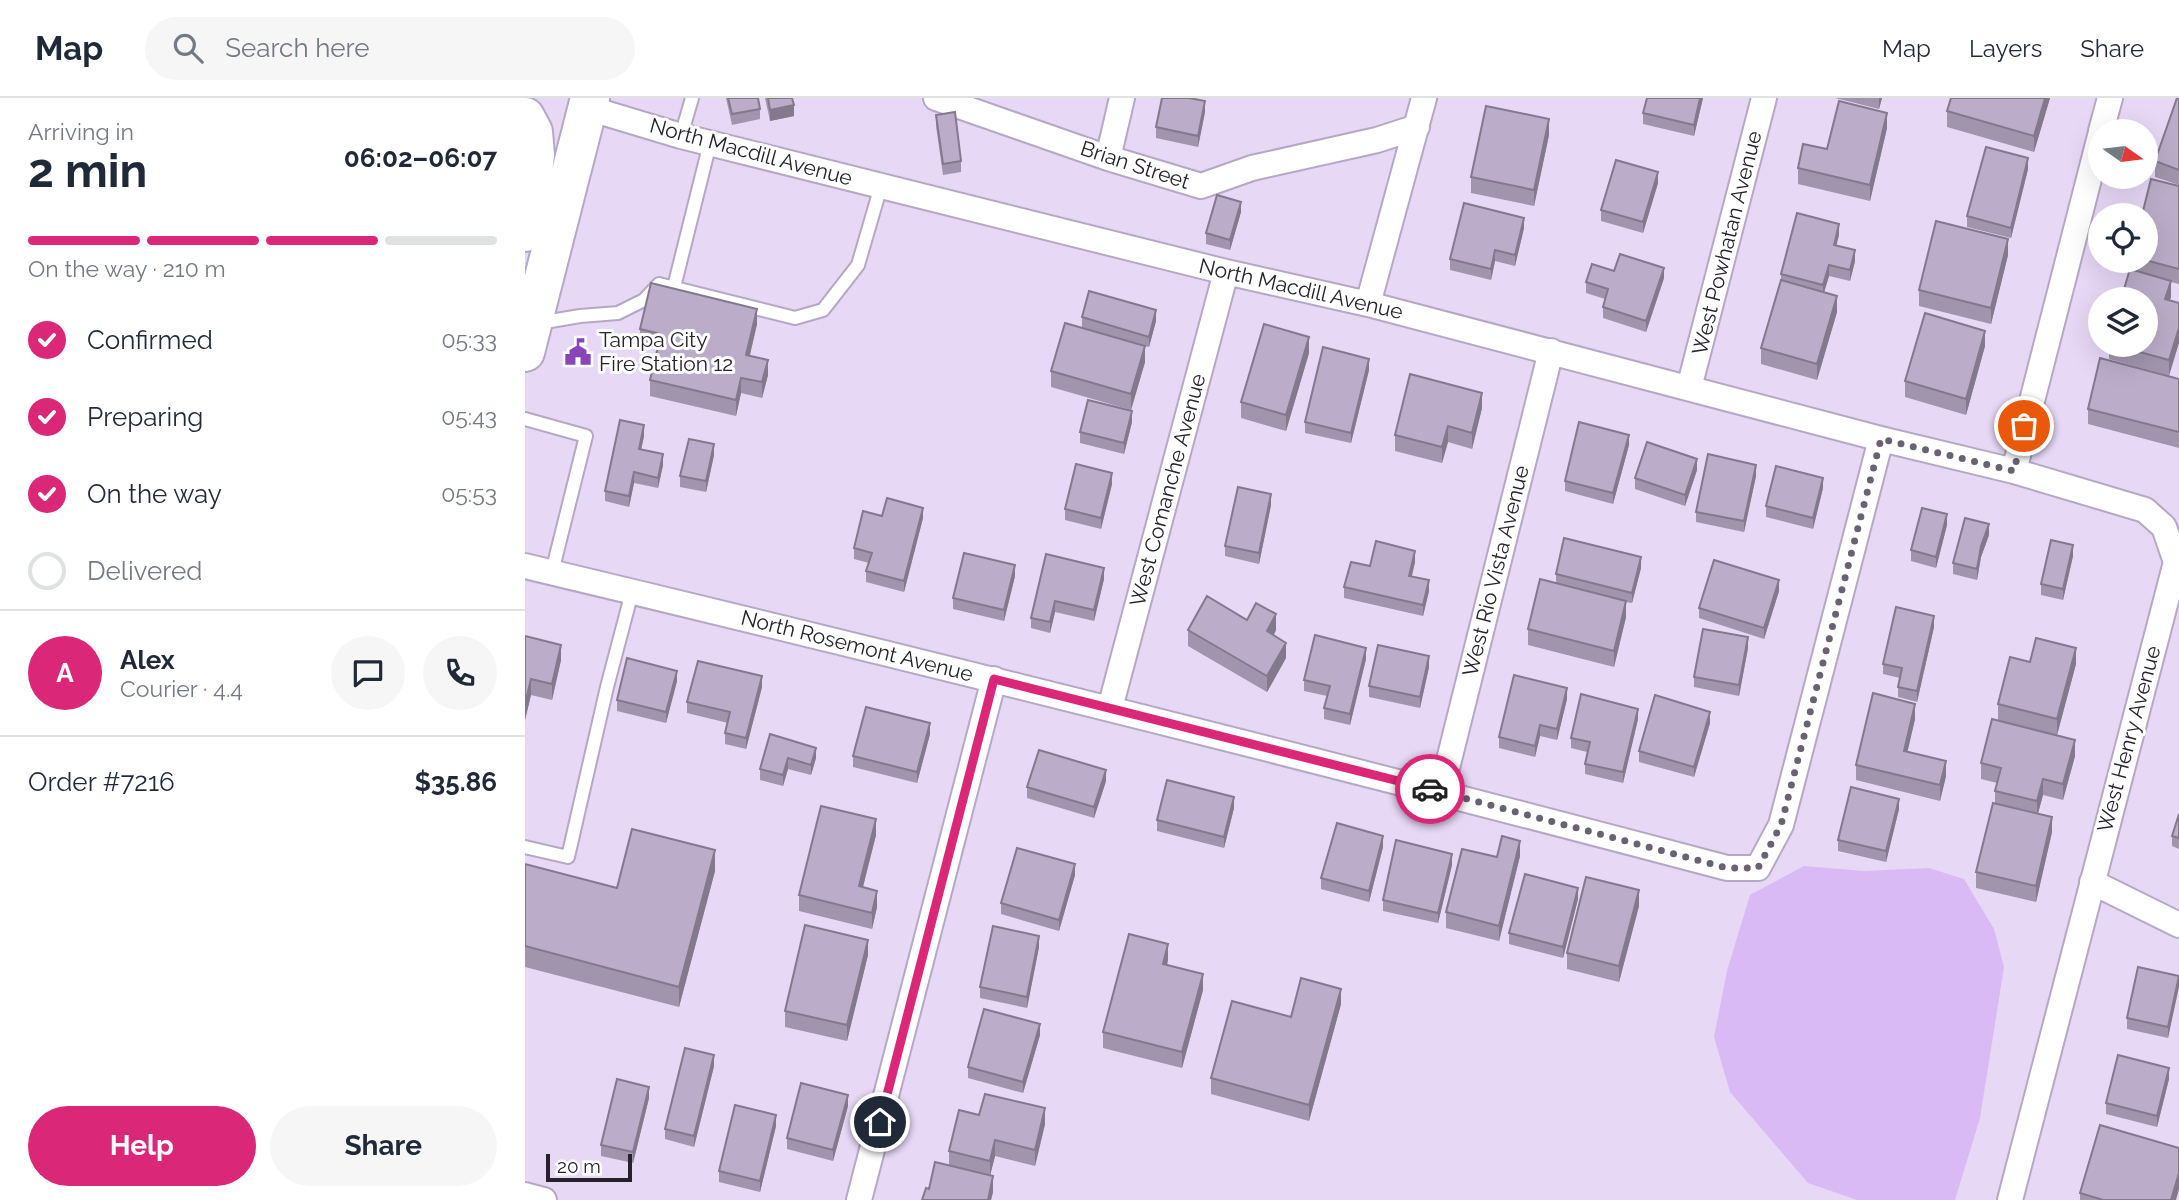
<!DOCTYPE html>
<meta charset="utf-8">
<style>
body{margin:0;font-family:Raleway,sans-serif;background:#f6f6f7;color:#1f2937;height:100vh;display:flex;flex-direction:column;font-size:26px;white-space:nowrap}
*{box-sizing:border-box;margin:0}
p{font-size:23px;color:#747a83}
.icon{flex:none;width:38px;height:38px;fill:none;stroke:currentColor;stroke-width:2;stroke-linecap:round;stroke-linejoin:round}
.map{position:relative;flex:1;overflow:hidden}
.side{display:flex;flex-direction:column;background:#fff;width:525px}
.side>*{flex:none}
.needle{width:46px;rotate:104deg}
.fabs{position:absolute;left:1563px;top:21px;display:grid;gap:14px}
.fabs a{display:grid;place-items:center;width:70px;height:70px;border-radius:50%;background:#fff;box-shadow:0 7px 28px #0002;font-size:35px}
.scale{position:absolute;left:21px;bottom:18px;width:86px;box-sizing:border-box;padding-left:7px;border:4px solid #27212c;border-top:0;font-size:19px;line-height:24px;white-space:nowrap;color:#27212c;-webkit-text-stroke:5px #fff;paint-order:stroke}
.pin{position:absolute;display:grid;place-items:center;width:60px;height:60px;color:#fff;margin:-30px;border:4px solid #fff;border-radius:50%;box-shadow:0 2px 7px #0007}
.courier{position:absolute;display:grid;place-items:center;width:70px;height:70px;margin:-35px;border:5px solid #db2777;border-radius:50%;background:#fff;color:#222;box-shadow:0 2px 9px #0007}
.overview em{font-style:normal;font-weight:700}
.overview div{display:flex;flex-direction:column-reverse}
.overview{display:flex;align-items:center;justify-content:space-between;height:119px;padding:0 28px}
h1{font-size:46px;font-weight:700;line-height:52px}
.bar{display:grid;grid-template-columns:repeat(4,1fr);gap:10px 7px;align-content:center;height:84px;padding:0 28px}
.bar i{height:9px;border-radius:5px;background:#e0e1e3}
.bar .active{background:#db2777}
.bar p{grid-column:span 4}
.line{display:flex;align-items:center;gap:18px;padding:0 28px;border-top:2px solid #e0e1e3}
.line div{flex:1}
.round{display:grid;place-items:center;flex:none;width:74px;height:74px;border-radius:37px;background:#f6f6f7}
ol{padding:0 28px;list-style:none}
li{display:flex;align-items:center;gap:21px;height:77px}
li p{margin-inline-start:auto}
li .icon{padding:7px;border-radius:50%;background:#db2777;color:#fff;stroke-width:4}
li:last-child{color:#747a83}
li i{width:38px;height:38px;border:4px solid #e0e1e3;border-radius:50%}
.button{display:flex;gap:14px;margin-top:auto;padding:14px 28px}
.button a{flex:1;height:80px;border-radius:42px;background:#db2777;color:#fff;font-size:28px;font-weight:700;line-height:80px;text-align:center}
.button a+a{background:#f6f6f7;color:#1f2937}
header{display:flex;align-items:center;gap:42px;box-sizing:border-box;height:98px;padding:0 35px;background:#fff;border-bottom:2px solid #e0e1e3}
header strong{font-size:33px}
nav{display:flex;gap:38px;margin-inline-start:auto;font-size:24px}
.search{width:490px;height:63px;background:#f6f6f7;display:flex;align-items:center;gap:18px;box-sizing:border-box;padding:0 24px;border-radius:38px;color:#747a83;font-size:26px}
main{display:flex;flex:1;min-height:0}
.map>svg:first-child{display:block}
</style>
<header>
<strong>Map</strong>
<div class="search"><svg class="icon" aria-label="search" viewBox="0 0 24 24"><circle cx="10" cy="10" r="6"/><path d="M15 15l6 6"/></svg>Search here</div>
<nav><a>Map</a><a>Layers</a><a>Share</a></nav>
</header>
<main>
<section class="side">
<div class="overview"><div><h1>2 min</h1><p>Arriving in</p></div><em>06:02–06:07</em></div>
<div class="bar"><i class="active"></i><i class="active"></i><i class="active"></i><i></i><p>On the way · 210 m</p></div>
<ol>
<li><svg class="icon" aria-label="check" viewBox="0 0 24 24"><path d="M5 12l5 5 9-10"/></svg>Confirmed<p>05:33</p></li>
<li><svg class="icon" aria-label="check" viewBox="0 0 24 24"><path d="M5 12l5 5 9-10"/></svg>Preparing<p>05:43</p></li>
<li><svg class="icon" aria-label="check" viewBox="0 0 24 24"><path d="M5 12l5 5 9-10"/></svg>On the way<p>05:53</p></li>
<li><i></i>Delivered</li>
</ol>
<div class="line" style="height:126px"><b class="round" style="background:#db2777;color:#fff">A</b><div><b>Alex</b><p>Courier · 4.4</p></div><a class="round"><svg class="icon" aria-label="chat" viewBox="0 0 24 24"><path d="M4 5h16v11H9l-5 4z"/></svg></a><a class="round"><svg class="icon" aria-label="phone" viewBox="0 0 24 24"><path d="M5 4h4l2 5-3 2q2 4 5 5l2-3 5 2v4C11 20 4 13 5 4z"/></svg></a></div>
<div class="line" style="height:91px"><div>Order #7216</div><b>$35.86</b></div>
<div class="button"><a>Help</a><a>Share</a></div>
</section>
<div class="map">
<svg width="1654" height="1102" viewBox="0 0 1654 1102">
<rect width="100%" height="100%" fill="#e7d8f6"/>
<!-- green -->
<path fill="#d9baf5" d="M1279,768L1339,773L1404,770L1439,781L1469,831L1479,869L1455,1020L1430,1102H1332L1283,1085L1205,994L1189,939L1202,873L1225,797Z"/>
<g fill="none" stroke-linecap="round" stroke-linejoin="round">
<defs>
<path id="service" d="M156,38L167,0
M149,189L185,45
M14,225L55,218L93,215L119,202L134,186L270,220L298,212L333,167L356,88
M0,321L61,338L27,474
M0,749L43,759L82,589L107,494"/>
<path id="minor" d="M411,0L583,60L676,88L727,70L852,42L892,29
M63,10L156,38L701,174L843,206L1356,341L1489,373L1620,412L1639,429L1651,464L1485,1102
M1576,33L1585,0
M583,60L597,0
M843,206L899,0
M1164,290L1239,0
M1489,373L1575,38
M0,468C402,564 802,664 1202,770H1233L1256,727L1356,341
M585,610L701,174
M916,694L1026,253
M1567,784L1654,827
M0,1097L19,1102
M334,1102L469,581"/>
<path id="primary" d="M0,19L8,34L10,57L0,134
M0,254L65,0"/>
</defs>
<!-- service casing -->
<use href="#service" stroke="#b6a8c4" stroke-width="16"/>
<!-- minor casing -->
<use href="#minor" stroke="#b6a8c4" stroke-width="28"/>
<!-- primary casing -->
<use href="#primary" stroke="#b6a8c4" stroke-width="42"/>
<!-- service -->
<use href="#service" stroke="#fff" stroke-width="12"/>
<!-- minor -->
<use href="#minor" stroke="#fff" stroke-width="24"/>
<!-- primary -->
<use href="#primary" stroke="#fff" stroke-width="38"/>
</g>
<!-- wall -->
<path fill="#a195ad" d="M201,0H233L235,11V21L207,27Z
M240,0H267L269,18L245,23Z
M1122,0H1178L1169,38L1118,26V15Z
M1310,0H1357L1354,11Z
M1426,0H1525L1509,54L1422,29V13Z
M1654,0V87L1630,79V63Z
M680,14L673,49L631,40V29Z
M411,17L436,63V74L418,77L411,28Z
M1362,30L1345,103L1273,86V70L1302,51Z
M1024,37L1009,108L946,95V79Z
M1503,71L1486,140L1442,129V118Z
M1133,85L1118,135L1076,123V112Z
M1654,88V186L1646,184V199L1644,203V278L1654,281V350L1563,326V311L1637,276L1584,261V247H1620L1606,172V163H1620V117Z
M716,114L705,152L681,146V135Z
M999,130L990,168L970,163L966,182L925,172V161Z
M1314,137L1311,147L1330,163L1325,183L1304,178L1299,194L1312,214L1292,282L1236,266V250L1256,182V176Z
M1483,157L1466,226L1394,208V192Z
M1089,173L1139,180L1121,234L1078,220V209L1080,201L1061,195V184Z
M557,219L631,223L624,249L620,248V264L606,312L526,289V273L557,230Z
M232,226L225,257L243,277L237,300L216,295L211,318L125,298V282L133,251L115,247V231Z
M1460,248L1441,317L1380,299V283Z
M784,255L761,333L716,320V304Z
M844,272L826,345L780,335V324Z
M957,310L947,351L923,344L917,365L870,353V337Z
M607,324L599,356L555,345V334Z
M119,338L116,351L138,367L133,390L109,385L104,409L80,403V393Z
M1104,347L1088,406L1040,393V383Z
M189,357L181,394L155,389V378Z
M1172,372L1160,408L1110,391V380Z
M1231,378L1219,434L1171,424V414Z
M587,386L576,431L540,422V411Z
M1298,390L1288,431L1241,419V408Z
M746,407L734,466L700,458V448Z
M357,418L398,420L379,494L341,484V473L344,465L329,461V450Z
M1422,427L1411,470L1386,463V452Z
M1464,437L1456,459L1452,482L1428,476V465Z
M1548,458L1538,502L1516,497V486Z
M890,464L887,478L904,493L898,518L819,500V489L845,468Z
M579,470V481L569,523L530,514L525,535L506,530V520Z
M1116,470L1107,505L1101,504V519L1089,569L1003,547V531L1031,485V476Z
M490,478L479,523L428,511V500Z
M1254,493L1239,541L1174,520V510Z
M722,522L751,532L749,537L761,560L742,594L663,548V532Z
M1409,529L1392,604L1373,599V589L1375,580L1358,576V566Z
M0,538L36,562L27,602L6,597L0,622Z
M1223,550L1214,598L1169,589V579Z
M841,561L825,627L799,621V610L802,598L779,593V582Z
M1551,566L1532,637L1473,622V606Z
M904,569L895,610L844,599V588Z
M152,583L141,625L92,613V602Z
M237,589L221,651L200,646V635L203,625L162,615V604Z
M1042,601L1032,642L1015,638L1010,659L974,650V639Z
M1113,621L1098,685L1060,676V666L1062,654L1046,650V640Z
M1390,621L1382,654L1421,678L1415,703L1331,682V667Z
M1185,625L1169,679L1114,664V653Z
M245,636L291,660L286,677L263,671L258,688L235,682V671Z
M405,636L392,685L328,669V658Z
M1550,658L1538,702L1518,697L1513,715L1527,734L1511,804L1451,790V774L1470,705V693L1472,685L1456,681V665Z
M581,683L569,720L502,700V689Z
M709,710L699,750L632,733V722Z
M1374,711L1361,764L1313,753V742Z
M1654,716V751L1647,748V738Z
M351,737L338,789L352,809L347,831L274,813V797Z
M858,749L844,804L796,791V780Z
M995,758L974,843L921,830V814L972,759Z
M0,766L92,790L190,773L154,909L0,869Z
M927,767L913,825L858,813V802Z
M550,777L534,833L476,816V805Z
M1053,801L1038,860L984,846V835Z
M1114,808L1094,884L1042,871V855Z
M514,849L502,910L455,900V889Z
M343,857L322,943L260,929V913Z
M643,862L642,867L678,892L657,970L578,950V934Z
M1654,878L1643,940L1602,931V920Z
M816,906L784,1023L686,996V980Z
M515,937L498,995L443,980V969Z
M189,968L169,1049L140,1041V1031Z
M1644,981L1632,1029L1581,1016V1005Z
M124,1000L108,1065L76,1058V1047Z
M323,1008L308,1063L262,1051V1040Z
M454,1017L520,1026L510,1068L470,1058L465,1077L468,1094L466,1102H397L404,1091L424,1067V1053Z
M251,1028L235,1094L194,1084V1073Z
M1555,1095L1651,1102H1555Z"/>
<!-- shaded-wall -->
<path fill="#83798d" d="M1175,0H1178L1169,38V27Z
M1354,0H1357L1354,11Z
M1520,0H1525L1509,54V38Z
M680,3V14L673,49V38Z
M269,7V18L245,23V12Z
M1362,15V30L1345,103V87Z
M1024,21V37L1009,108V92Z
M1503,60V71L1486,140V130Z
M1133,74V85L1118,135V124Z
M716,104V114L705,152V142Z
M999,120V130L990,168V157Z
M1314,126V137L1309,157V147Z
M1483,141V157L1466,226V210Z
M970,152V163L966,182V171Z
M1330,152V163L1325,183V172Z
M1304,167V178L1298,198V187Z
M1139,170V180L1121,234V223Z
M1646,183V199L1640,217V201Z
M1312,198V214L1292,282V266Z
M232,211V226L221,273V257Z
M631,212V223L624,249V239Z
M1654,230V245L1644,278V262Z
M1460,233V248L1441,317V301Z
M784,239V255L761,333V317Z
M620,248V264L606,312V296Z
M844,261V272L826,345V335Z
M243,262V277L237,300V284Z
M216,280V295L211,318V302Z
M957,295V310L947,351V335Z
M607,313V324L599,356V345Z
M119,327V338L114,362V351Z
M923,328V344L917,365V349Z
M1104,337V347L1088,406V395Z
M189,346V357L181,394V383Z
M138,356V367L133,390V380Z
M1172,361V372L1160,408V397Z
M1231,367V378L1219,434V423Z
M109,374V385L104,409V398Z
M587,375V386L576,431V420Z
M1298,380V390L1288,431V420Z
M746,396V407L734,466V455Z
M398,410V420L379,494V483Z
M1422,416V427L1411,470V459Z
M1464,426V437L1456,459L1452,482V471L1456,448Z
M1548,447V458L1538,502V491Z
M890,453V464L884,488V478Z
M1116,459V470L1107,505V495Z
M490,467V478L479,523V512Z
M579,470V481L569,523V512Z
M904,482V493L898,518V507Z
M1254,482V493L1239,541V530Z
M530,503V514L525,535V524Z
M1101,503V519L1089,569V553Z
M751,516V532L742,549V533Z
M1409,518V529L1392,604V593Z
M1223,539V550L1214,598V587Z
M761,545V560L742,594V578Z
M36,547V562L27,602V586Z
M841,550V561L825,627V616Z
M1551,550V566L1532,637V621Z
M904,558V569L895,610V599Z
M152,573V583L141,625V614Z
M237,578V589L221,651V640Z
M6,581V597L0,622V606Z
M1042,590V601L1032,642V631Z
M1390,606V621L1379,669V653Z
M1113,611V621L1098,685V674Z
M1185,614V625L1169,679V669Z
M405,625V636L392,685V674Z
M1015,627V638L1010,659V648Z
M1550,642V658L1538,702V686Z
M291,650V660L286,677V667Z
M263,660V671L258,688V677Z
M1421,663V678L1415,703V687Z
M581,672V683L569,720V709Z
M1518,681V697L1512,719V703Z
M709,699V710L699,750V739Z
M1374,701V711L1361,764V753Z
M1527,719V734L1511,804V788Z
M351,721V737L334,804V788Z
M858,738V749L844,804V793Z
M995,743V758L974,843V828Z
M190,752V773L154,909V889Z
M927,756V767L913,825V815Z
M550,766V777L534,833V822Z
M1053,790V801L1038,860V849Z
M1114,792V808L1094,884V868Z
M352,793V809L347,831V815Z
M514,838V849L502,910V899Z
M343,842V857L322,943V927Z
M643,846V862L638,882V866Z
M678,876V892L657,970V954Z
M1654,878V889L1643,940V929Z
M816,891V906L784,1023V1007Z
M515,926V937L498,995V984Z
M189,957V968L169,1049V1038Z
M1644,970V981L1632,1029V1018Z
M124,989V1000L108,1065V1054Z
M323,997V1008L308,1063V1052Z
M520,1010V1026L510,1068V1052Z
M251,1017V1028L235,1094V1083Z
M470,1042V1058L465,1078V1063Z
M1654,1075V1091L1651,1102H1646Z
M468,1078V1094L466,1102H463Z"/>
<!-- building -->
<path fill="#bbadc9" stroke="#83798d" stroke-width="2" d="M203,0H233L235,11L207,16Z
M243,0H267L269,7L245,12Z
M637,0H664L680,3L673,38L631,29Z
M1122,0H1175L1169,27L1118,15Z
M1426,0H1520L1509,38L1422,13Z
M1652,0H1654V72L1630,63Z
M1314,3L1362,15L1345,87L1273,70L1278,46L1302,51Z
M961,8L1024,21L1009,92L946,79Z
M430,14L436,63L418,66L411,17Z
M1461,49L1503,60L1486,130L1442,118Z
M1091,62L1133,74L1118,124L1076,112Z
M1626,81L1654,88V171L1620,162V117H1617Z
M692,97L716,104L705,142L681,135Z
M939,105L999,120L990,157L970,152L966,171L925,161Z
M1272,115L1314,126L1309,147L1330,152L1325,172L1304,167L1298,187L1256,176Z
M1411,123L1483,141L1466,210L1394,192Z
M1095,156L1139,170L1121,223L1078,209L1083,191L1061,184L1067,166L1089,173Z
M1605,171L1646,183L1640,201L1654,205V230L1644,262L1589,247H1620V201H1596Z
M1256,182L1312,198L1292,266L1236,250Z
M126,185L232,211L221,257L243,262L237,284L216,280L211,302L125,282L136,236L115,231Z
M564,193L631,212L624,239L557,219Z
M1400,215L1460,233L1441,301L1380,283Z
M540,225L620,248L606,296L526,273Z
M739,226L784,239L761,317L716,304Z
M798,249L844,261L826,335L780,324Z
M1575,260L1654,281V334L1563,311Z
M885,276L957,295L947,335L923,328L917,349L870,337Z
M563,302L607,313L599,345L555,334Z
M95,322L119,327L114,351L138,356L133,380L109,374L104,398L80,393Z
M1054,324L1104,337L1088,395L1040,383Z
M164,341L189,346L181,383L155,378Z
M1122,344L1172,361L1160,397L1110,380Z
M1183,356L1231,367L1219,423L1171,414Z
M551,366L587,375L576,420L540,411Z
M1251,368L1298,380L1288,420L1241,408Z
M713,389L746,396L734,455L700,448Z
M362,400L398,410L379,483L341,473L347,455L329,450L338,413L357,418Z
M1397,410L1422,416L1411,459L1386,452Z
M1440,420L1464,426L1456,448L1452,471L1428,465Z
M1039,440L1116,459L1107,495L1031,476Z
M1526,442L1548,447L1538,491L1516,486Z
M851,443L890,453L884,478L904,482L898,507L819,489L826,464L845,468Z
M439,455L490,467L479,512L428,500Z
M521,456L579,470L569,512L530,503L525,524L506,520Z
M1189,462L1254,482L1239,530L1174,510Z
M1015,481L1101,503L1089,553L1003,531Z
M682,498L722,522L731,505L751,516L742,533L761,545L742,578L663,532Z
M1371,509L1409,518L1392,593L1373,589L1377,570L1358,566Z
M1178,531L1223,539L1214,587L1169,579Z
M790,537L841,550L825,616L799,610L805,588L779,582Z
M0,538L36,547L27,586L6,581L0,606Z
M1511,540L1551,550L1532,621L1473,606L1485,559L1505,564Z
M853,547L904,558L895,599L844,588Z
M102,560L152,573L141,614L92,602Z
M173,563L237,578L221,640L200,635L205,614L162,604Z
M989,577L1042,590L1032,631L1015,627L1010,648L974,639Z
M1348,595L1390,606L1379,653L1421,663L1415,687L1331,667Z
M1056,596L1113,611L1098,674L1060,666L1065,644L1046,640Z
M1130,597L1185,614L1169,669L1114,653Z
M341,609L405,625L392,674L328,658Z
M1467,621L1550,642L1538,686L1518,681L1512,703L1470,693L1476,670L1456,665Z
M245,636L291,650L286,667L263,660L258,677L235,671Z
M514,652L581,672L569,709L502,689Z
M642,682L709,699L699,739L632,722Z
M1326,689L1374,701L1361,753L1313,742Z
M1468,705L1527,719L1511,788L1451,774Z
M296,708L351,721L334,788L352,793L347,815L274,797Z
M1654,716V740L1647,738Z
M812,725L858,738L844,793L796,780Z
M107,731L190,752L154,889L0,848V766L92,790Z
M977,738L995,743L974,828L921,814L937,751L972,759Z
M871,742L927,756L913,815L858,802Z
M492,750L550,766L534,822L476,805Z
M1000,776L1053,790L1038,849L984,835Z
M1061,779L1114,792L1094,868L1042,855Z
M280,827L343,842L322,927L260,913Z
M468,828L514,838L502,899L455,889Z
M604,836L643,846L638,866L678,876L657,954L578,934Z
M1613,869L1654,878L1643,929L1602,920Z
M776,880L816,891L784,1007L686,980L707,903L766,919Z
M459,911L515,926L498,984L443,969Z
M160,950L189,957L169,1038L140,1031Z
M1593,957L1644,970L1632,1018L1581,1005Z
M92,981L124,989L108,1054L76,1047Z
M276,985L323,997L308,1052L262,1040Z
M460,996L520,1010L510,1052L470,1042L465,1063L424,1053L434,1012L454,1017Z
M210,1007L251,1017L235,1083L194,1073Z
M1575,1027L1654,1050V1075L1646,1102H1578L1555,1095Z
M410,1064L468,1078L463,1102H397L401,1090L404,1091Z"/>
<g fill="none" stroke-linecap="round" stroke-linejoin="round">
<!-- done -->
<path stroke="#6a6173" stroke-width="7" stroke-dasharray="0 12.6" d="M905,691L1202,770H1233L1256,727L1356,341L1489,373L1499,328"/>
<!-- route -->
<path stroke="#db2777" stroke-width="9" d="M355,1024L469,581L905,691"/>
</g>
<!-- icons -->
<defs>
<symbol id="civic-bare" viewBox="-9 -9 18 18"><path d="M-.6-6.5H3V-4.5H.6V-3L4-1V1h2V6H-6V1h2V-1L-.6-3ZM-1.2 2.5V6h2.4V2.5Z" fill="#8844b8" stroke="#fff" stroke-width="2.5" paint-order="stroke"/></symbol>
</defs>
<g fill-rule="evenodd">
<use href="#civic-bare" x="34" y="235" width="38" height="38"/>
</g>
<g text-anchor="middle" stroke-width="6" stroke-linejoin="round" paint-order="stroke">
<!-- street labels -->
<g font-size="21" fill="#27212c" stroke="#fff">
<text transform="translate(226 54) rotate(15)" y="7">North Macdill Avenue</text>
<text transform="translate(610 67) rotate(18)" y="7">Brian Street</text>
<text transform="translate(1202 145) rotate(-76)" y="7">West Powhatan Avenue</text>
<text transform="translate(776 191) rotate(13)" y="7">North Macdill Avenue</text>
<text transform="translate(643 392) rotate(-75)" y="7">West Comanche Avenue</text>
<text transform="translate(971 473) rotate(-76)" y="7">West Rio Vista Avenue</text>
<text transform="translate(332 548) rotate(14)" y="7">North Rosemont Avenue</text>
<text transform="translate(1604 641) rotate(-75)" y="7">West Henry Avenue</text>
</g>
<!-- poi labels -->
<g font-size="21" fill="#27212c" stroke="#fff" text-anchor="start">
<text x="74" y="249">Tampa City<tspan x="74" dy="24">Fire Station 12</tspan></text>
</g>
</g>
</svg>
<div class="fabs">
<a><svg class="needle" viewBox="-14 -14 28 28"><path d="M0-13l5 13h-10z" fill="#e53935"/><path d="M0 13l5-13h-10z" fill="#747a83"/></svg></a>
<a><svg class="icon" aria-label="locate" viewBox="0 0 24 24"><circle cx="12" cy="12" r="6"/><path d="M12 2v4M12 18v4M2 12h4M18 12h4"/></svg></a>
<a><svg class="icon" aria-label="layers" viewBox="0 0 24 24"><path d="M12 4l9 5-9 5-9-5zM3 14l9 5 9-5"/></svg></a>
</div>
<div class="scale">20 m</div>
<div class="pin" style="left:1499px;top:328px;background:#ea580c"><svg class="icon" aria-label="bag" viewBox="0 0 24 24"><path d="M5 8h14l-1 12H6zM9 8a3 3 0 0 1 6 0"/></svg></div>
<div class="pin" style="left:355px;top:1024px;background:#1f2937"><svg class="icon" aria-label="home" viewBox="0 0 24 24"><path d="M3 11l9-7 9 7M6 9v11h12V9"/></svg></div>
<div class="courier" style="left:905px;top:691px"><svg class="icon" aria-label="car" viewBox="0 0 24 24"><path d="M5 17H2v-5l4-1 3-4h7l3 4 3 1v5h-3M9 17h6M6 11h13"/><circle cx="7" cy="17" r="2"/><circle cx="17" cy="17" r="2"/></svg></div>
</div>
</main>
